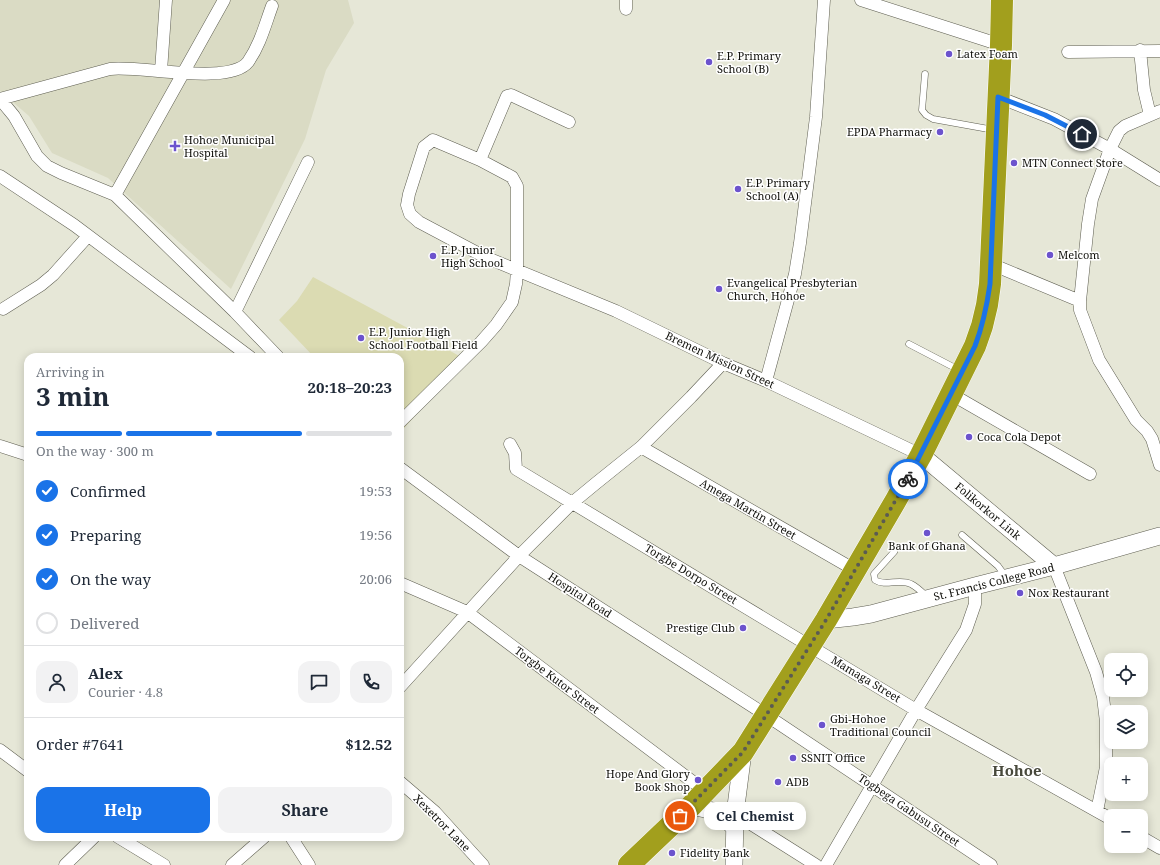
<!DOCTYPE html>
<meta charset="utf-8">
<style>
body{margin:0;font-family:"Noto Serif",serif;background:#f2f2f3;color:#1f2937;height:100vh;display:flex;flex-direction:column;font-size:15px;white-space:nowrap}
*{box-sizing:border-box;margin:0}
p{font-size:13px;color:#747a83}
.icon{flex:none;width:22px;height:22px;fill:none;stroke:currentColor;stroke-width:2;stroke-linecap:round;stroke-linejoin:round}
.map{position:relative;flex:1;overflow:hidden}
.sheet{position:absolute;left:24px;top:353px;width:380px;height:488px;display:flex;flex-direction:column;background:#fff;border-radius:12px;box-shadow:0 2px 10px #0003}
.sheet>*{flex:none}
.buttons{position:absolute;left:1104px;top:653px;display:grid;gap:8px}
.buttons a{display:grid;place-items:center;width:44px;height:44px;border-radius:8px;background:#fff;box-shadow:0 2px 10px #0003;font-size:20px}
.pin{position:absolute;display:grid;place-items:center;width:34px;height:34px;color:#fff;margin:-17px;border:2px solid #fff;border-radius:50%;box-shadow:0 1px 4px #0007}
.courier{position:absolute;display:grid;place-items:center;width:40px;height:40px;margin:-20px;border:3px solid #1a73e8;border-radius:50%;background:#fff;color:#222;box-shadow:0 1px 5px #0007}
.bubble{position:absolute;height:28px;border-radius:12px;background:#fff;box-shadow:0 2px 10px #0003;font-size:13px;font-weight:700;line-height:28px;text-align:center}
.head em{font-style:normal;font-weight:700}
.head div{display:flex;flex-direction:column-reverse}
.head{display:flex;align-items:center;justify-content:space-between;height:68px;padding:0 12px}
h1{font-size:26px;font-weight:700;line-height:30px}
.bar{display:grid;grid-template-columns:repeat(4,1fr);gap:6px 4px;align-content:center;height:48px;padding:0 12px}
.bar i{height:5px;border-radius:3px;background:#e0e1e3}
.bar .on{background:#1a73e8}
.bar p{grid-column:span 4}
.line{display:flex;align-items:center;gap:10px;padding:0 12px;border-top:1px solid #e0e1e3}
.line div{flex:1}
.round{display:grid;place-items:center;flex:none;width:42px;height:42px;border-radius:12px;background:#f2f2f3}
ol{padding:0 12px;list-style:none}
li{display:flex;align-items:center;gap:12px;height:44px}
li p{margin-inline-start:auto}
li .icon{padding:4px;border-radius:50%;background:#1a73e8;color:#fff;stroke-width:4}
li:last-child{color:#747a83}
li i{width:22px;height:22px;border:2px solid #e0e1e3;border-radius:50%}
.cta{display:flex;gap:8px;margin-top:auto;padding:8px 12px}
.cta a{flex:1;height:46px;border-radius:12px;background:#1a73e8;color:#fff;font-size:16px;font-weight:700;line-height:46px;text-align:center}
.cta a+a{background:#f2f2f3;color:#1f2937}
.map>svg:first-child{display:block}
</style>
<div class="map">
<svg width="1160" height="865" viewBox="0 0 1160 865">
<rect width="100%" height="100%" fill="#e6e7d7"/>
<!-- built -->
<path fill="#dadbc4" d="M0,0H348L354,23L326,70L305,139L231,289L108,178L52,153L29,116L0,91Z"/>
<!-- green -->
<path fill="#dbdbb2" d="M313,277L465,359L400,433V357H314L279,320L297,301Z"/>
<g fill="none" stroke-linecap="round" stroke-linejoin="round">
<defs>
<path id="lane" d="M925,74L922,110L926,115L933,119L994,130
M909,344L959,370
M962,535L998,566L1006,577
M894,552L874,574L875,580C885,587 900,578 911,584C917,587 922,592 926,596"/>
<path id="street" d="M861,0L1001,45
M272,6C265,25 260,45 248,62C229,86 140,65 110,69L0,99L14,116L37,156L47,166L61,173L115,195L235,312L278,357
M626,9V0
M1140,50L1144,90L1150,115
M1068,52L1160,51
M161,71L166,0
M998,97L1054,119L1110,149L1160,180
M1160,111L1125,126L1119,131L1110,149L1092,199L1088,224L1080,301V310L1099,360L1136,420L1147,431L1152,439L1160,465
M569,122L511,95L507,96L480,160L433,140L424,147L409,194L407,205L410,214L419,222L485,257L616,311L723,363L766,381L921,455
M0,176L74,225L250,357
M115,195L224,0
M991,264L1080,301
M3,309L41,285L53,275L88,236
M235,312L308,162
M766,381L795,274L800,243L816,117L824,0
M951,394L1090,474
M400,422L481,342L496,325L512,302L516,284L517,270V186L512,177L480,160
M510,444L515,453L516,469L916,710L1111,819
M0,446L28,455
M641,447L855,570
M400,468L519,556L766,715L991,865
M1054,566L1096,672L1103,697L1106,722V767L1097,811
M400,583L467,612L705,791
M400,687L519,556L572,503L595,484L641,447L691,397L723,363
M0,750L28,771
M400,782L435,812L483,865
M735,814L816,865
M118,837L164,865
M291,837L309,865
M1141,837L1160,848
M65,865L94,837
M232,865L264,837
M826,865L916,710L966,630L975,604V586"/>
<path id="secondary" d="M921,455L1054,566
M826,620L853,617L871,614L975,586L1054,566L1160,536
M691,806C711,809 720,813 734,827
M734,865L735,814L743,752"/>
<path id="highway" d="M629,865L691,806L743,752L826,620L896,500L921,455L975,346L982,326L987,305L990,284L1001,45L1002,0"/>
</defs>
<!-- lane casing -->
<use href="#lane" stroke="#5e5e51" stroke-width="7"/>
<!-- street casing -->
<use href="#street" stroke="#5e5e51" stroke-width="13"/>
<!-- secondary casing -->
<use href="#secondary" stroke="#5e5e51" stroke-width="18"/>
<!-- highway casing -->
<use href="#highway" stroke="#fff" stroke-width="23"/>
<!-- lane -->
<use href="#lane" stroke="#fff" stroke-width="6"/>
<!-- street -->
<use href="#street" stroke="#fff" stroke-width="12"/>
<!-- secondary -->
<use href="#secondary" stroke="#fff" stroke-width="17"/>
<!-- highway -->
<use href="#highway" stroke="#a29f1d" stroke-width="22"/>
</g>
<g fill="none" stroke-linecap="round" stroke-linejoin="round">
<!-- done -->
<path stroke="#5b5b52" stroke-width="4" stroke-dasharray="0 7.2" d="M680,816L743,752L826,620L908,479"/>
<!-- route -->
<path stroke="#1a73e8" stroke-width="5" d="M908,479L975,346C983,325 987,305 990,284L998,97L1045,115L1082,134"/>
</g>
<!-- markers -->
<g fill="#6c53cd" stroke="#fff" stroke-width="1.5">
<circle cx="949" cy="54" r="4"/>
<circle cx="709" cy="62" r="4"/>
<circle cx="940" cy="132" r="4"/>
<path d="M173 140h4v4h4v4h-4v4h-4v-4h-4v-4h4z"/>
<circle cx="1014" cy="163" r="4"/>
<circle cx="738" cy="189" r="4"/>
<circle cx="1050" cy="255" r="4"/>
<circle cx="433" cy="256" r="4"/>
<circle cx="719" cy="289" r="4"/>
<circle cx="361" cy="338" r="4"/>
<circle cx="969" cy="437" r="4"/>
<circle cx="927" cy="533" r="4"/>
<circle cx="1020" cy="593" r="4"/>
<circle cx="743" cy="628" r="4"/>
<circle cx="822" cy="725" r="4"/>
<circle cx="793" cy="758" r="4"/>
<circle cx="698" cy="780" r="4"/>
<circle cx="778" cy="782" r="4"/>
<circle cx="672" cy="853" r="4"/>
</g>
<g text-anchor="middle" stroke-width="3" stroke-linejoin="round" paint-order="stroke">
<!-- poi labels -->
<g font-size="11" fill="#10100b" stroke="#fff" text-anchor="start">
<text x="957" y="58">Latex Foam</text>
<text x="717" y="60">E.P. Primary<tspan x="717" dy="13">School (B)</tspan></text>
<text x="932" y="136" text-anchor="end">EPDA Pharmacy</text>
<text x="184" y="144">Hohoe Municipal<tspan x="184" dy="13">Hospital</tspan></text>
<text x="1022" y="167">MTN Connect Store</text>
<text x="746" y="187">E.P. Primary<tspan x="746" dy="13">School (A)</tspan></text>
<text x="441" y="254">E.P. Junior<tspan x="441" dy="13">High School</tspan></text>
<text x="1058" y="259">Melcom</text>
<text x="727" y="287">Evangelical Presbyterian<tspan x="727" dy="13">Church, Hohoe</tspan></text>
<text x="369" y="336">E.P. Junior High<tspan x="369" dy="13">School Football Field</tspan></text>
<text x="977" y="441">Coca Cola Depot</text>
<text x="927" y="550" text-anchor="middle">Bank of Ghana</text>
<text x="1028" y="597">Nox Restaurant</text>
<text x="735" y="632" text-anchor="end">Prestige Club</text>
<text x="830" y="723">Gbi-Hohoe<tspan x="830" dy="13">Traditional Council</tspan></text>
<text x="801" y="762">SSNIT Office</text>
<text x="690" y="778" text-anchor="end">Hope And Glory<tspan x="690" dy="13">Book Shop</tspan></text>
<text x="786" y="786">ADB</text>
<text x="680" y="857">Fidelity Bank</text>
</g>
<!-- street labels -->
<g font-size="11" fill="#10100b" stroke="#fff">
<text transform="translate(720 360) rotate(25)" y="4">Bremen Mission Street</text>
<text transform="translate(748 509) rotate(30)" y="4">Amega Martin Street</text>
<text transform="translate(988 511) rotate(40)" y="4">Folikorkor Link</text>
<text transform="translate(691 574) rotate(31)" y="4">Torgbe Dorpo Street</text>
<text transform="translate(994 582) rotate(-14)" y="4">St. Francis College Road</text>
<text transform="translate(580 595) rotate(33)" y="4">Hospital Road</text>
<text transform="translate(866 679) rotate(31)" y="4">Mamaga Street</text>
<text transform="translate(557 680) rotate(37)" y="4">Torgbe Kutor Street</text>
<text transform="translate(909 810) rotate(34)" y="4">Togbega Gabusu Street</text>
<text transform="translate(442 823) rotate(45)" y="4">Xexetror Lane</text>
</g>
<!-- district labels -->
<g font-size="15" font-weight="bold" fill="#48493c" stroke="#fff">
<text x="1017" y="776">Hohoe</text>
</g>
</g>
</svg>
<div class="buttons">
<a><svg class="icon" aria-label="locate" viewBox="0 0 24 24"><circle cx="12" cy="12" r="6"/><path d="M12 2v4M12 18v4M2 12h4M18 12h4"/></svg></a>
<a><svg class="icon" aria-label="layers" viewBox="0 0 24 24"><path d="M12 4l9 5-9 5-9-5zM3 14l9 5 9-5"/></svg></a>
<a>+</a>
<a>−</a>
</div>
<div class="pin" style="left:680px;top:816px;background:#ea580c"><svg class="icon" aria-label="bag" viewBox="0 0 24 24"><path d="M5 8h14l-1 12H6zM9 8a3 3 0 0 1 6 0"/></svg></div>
<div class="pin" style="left:1082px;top:134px;background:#1f2937"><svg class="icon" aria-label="home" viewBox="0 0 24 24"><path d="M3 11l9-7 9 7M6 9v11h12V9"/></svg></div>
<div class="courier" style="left:908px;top:479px"><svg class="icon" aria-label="bike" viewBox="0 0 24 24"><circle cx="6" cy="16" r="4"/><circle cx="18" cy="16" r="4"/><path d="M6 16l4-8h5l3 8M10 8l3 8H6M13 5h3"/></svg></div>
<div class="bubble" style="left:704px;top:802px;width:102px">Cel Chemist</div>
<section class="sheet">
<div class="head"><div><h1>3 min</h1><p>Arriving in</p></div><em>20:18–20:23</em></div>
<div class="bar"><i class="on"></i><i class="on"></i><i class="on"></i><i></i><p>On the way · 300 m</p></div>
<ol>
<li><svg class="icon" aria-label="check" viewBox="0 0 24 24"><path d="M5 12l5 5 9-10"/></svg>Confirmed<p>19:53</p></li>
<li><svg class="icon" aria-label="check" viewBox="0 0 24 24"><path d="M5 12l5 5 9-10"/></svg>Preparing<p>19:56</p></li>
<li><svg class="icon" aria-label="check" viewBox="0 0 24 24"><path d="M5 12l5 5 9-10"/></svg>On the way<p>20:06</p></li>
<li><i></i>Delivered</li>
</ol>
<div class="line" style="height:72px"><a class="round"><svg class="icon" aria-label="person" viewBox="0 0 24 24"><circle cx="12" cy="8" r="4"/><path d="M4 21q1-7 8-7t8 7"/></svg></a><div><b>Alex</b><p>Courier · 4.8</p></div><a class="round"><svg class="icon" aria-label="chat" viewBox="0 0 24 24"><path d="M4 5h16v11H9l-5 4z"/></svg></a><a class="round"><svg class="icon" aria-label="phone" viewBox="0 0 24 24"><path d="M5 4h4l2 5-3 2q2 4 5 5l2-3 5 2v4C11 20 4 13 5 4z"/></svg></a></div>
<div class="line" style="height:52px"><div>Order #7641</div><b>$12.52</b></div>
<div class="cta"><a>Help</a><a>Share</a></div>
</section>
</div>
